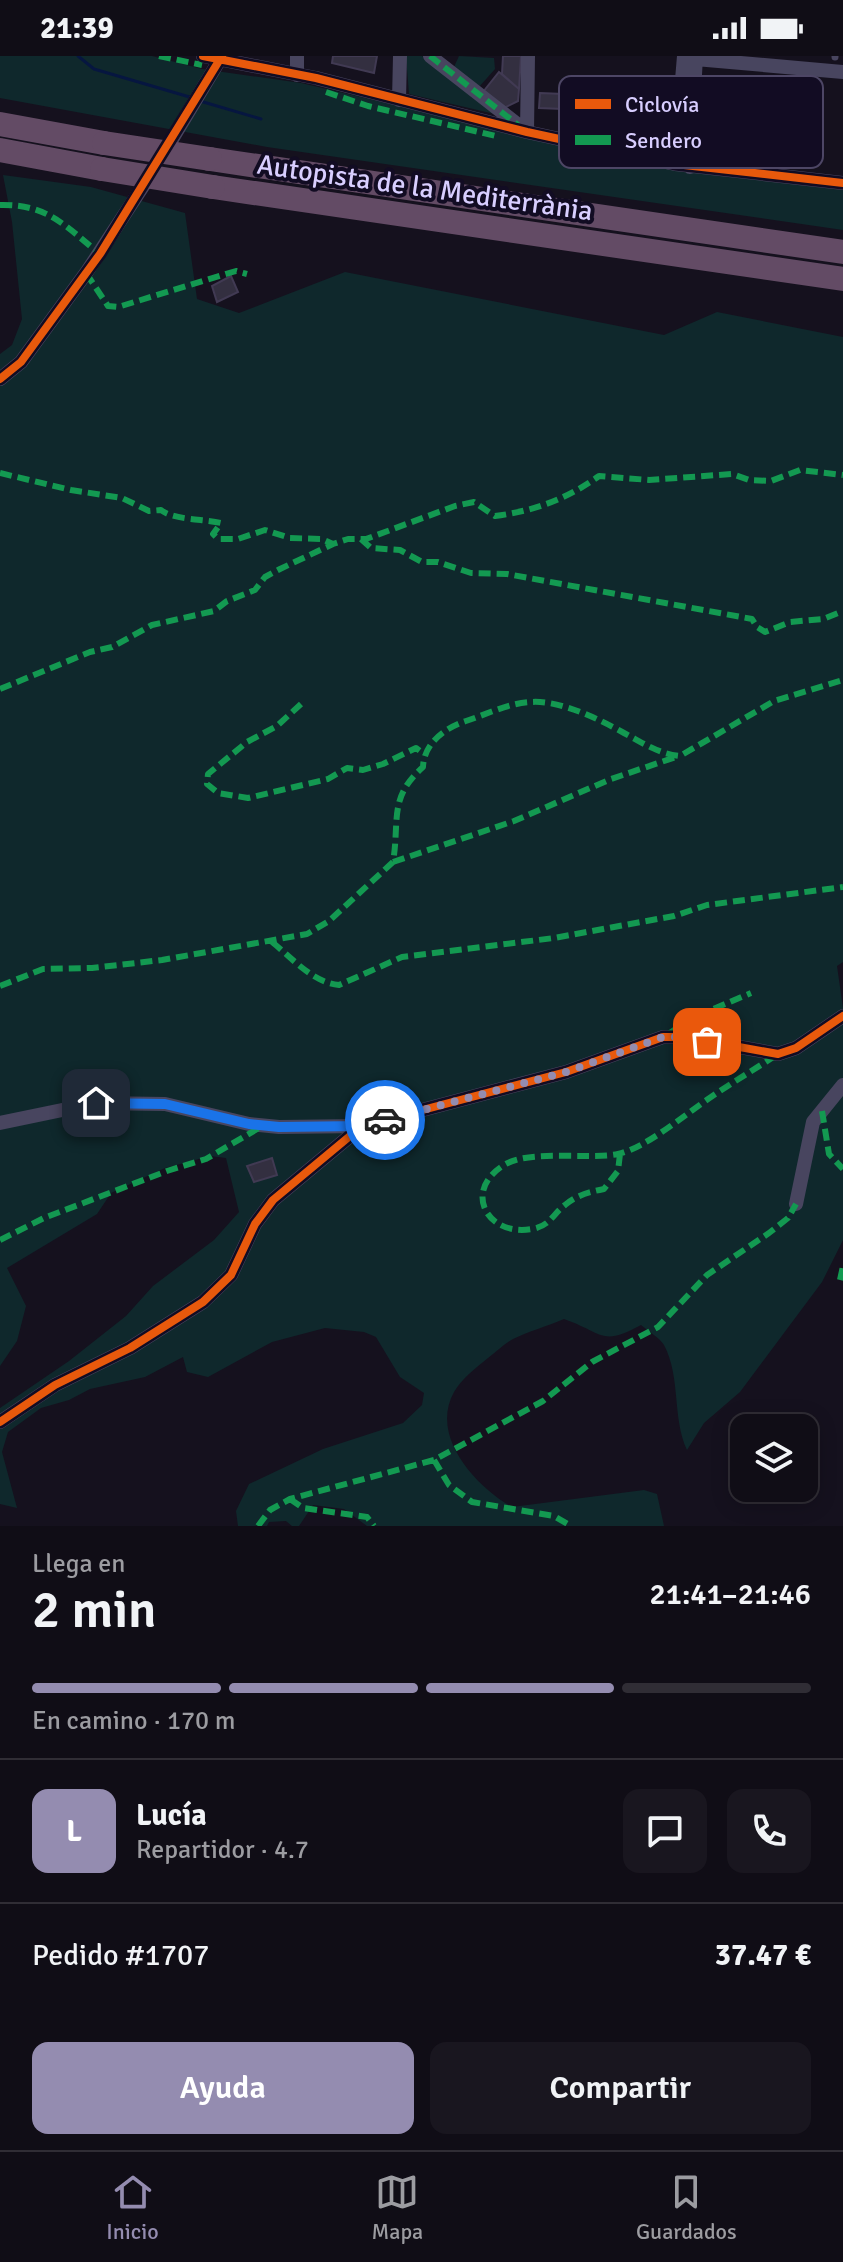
<!DOCTYPE html>
<html lang="es">
<meta charset="utf-8">
<style>
body{margin:0;font-family:Signika,sans-serif;background:#19161f;color:#f1f3f6;height:100vh;display:flex;flex-direction:column;font-size:30px;white-space:nowrap}
*{box-sizing:border-box;margin:0}
p{font-size:26px;color:#9c9ca1}
.icon{flex:none;width:44px;height:44px;fill:none;stroke:currentColor;stroke-width:2;stroke-linecap:round;stroke-linejoin:round}
.map{position:relative;height:1470px;overflow:hidden}
.details{display:flex;flex-direction:column;background:#100d16;flex:1}
.details>*{flex:none}
.buttons{position:absolute;left:730px;top:1358px;display:grid;gap:16px}
.buttons a{display:grid;place-items:center;width:88px;height:88px;border-radius:16px;background:#100d16;box-shadow:0 4px 20px #0003,0 0 0 2px #302d35;font-size:40px}
.pin{position:absolute;display:grid;place-items:center;width:68px;height:68px;color:#fff;margin:-34px;border-radius:16px;box-shadow:0 4px 12px #0006}
.courier{position:absolute;display:grid;place-items:center;width:80px;height:80px;margin:-40px;border:6px solid #1a73e8;border-radius:50%;background:#fff;color:#222;box-shadow:0 2px 10px #0007}
.head em{font-style:normal;font-weight:600}
.head div{display:flex;flex-direction:column-reverse}
.head{display:flex;align-items:center;justify-content:space-between;height:136px;padding:0 32px}
h1{font-size:52px;font-weight:600;line-height:60px}
.bar{display:grid;grid-template-columns:repeat(4,1fr);gap:12px 8px;align-content:center;height:96px;padding:0 32px}
.bar i{height:10px;border-radius:6px;background:#302d35}
.bar .active{background:#948cb0}
.bar p{grid-column:span 4}
.line{display:flex;align-items:center;gap:20px;padding:0 32px;border-top:2px solid #302d35}
.line div{flex:1}
.round{display:grid;place-items:center;flex:none;width:84px;height:84px;border-radius:16px;background:#19161f}
.action{display:flex;gap:16px;margin-top:auto;padding:16px 32px}
.action a{flex:1;height:92px;border-radius:16px;background:#948cb0;color:#fff;font-size:32px;font-weight:600;line-height:92px;text-align:center}
.action a+a{background:#19161f;color:#f1f3f6}
.status{display:flex;justify-content:space-between;align-items:center;height:56px;padding:0 40px;background:#100d16;direction:ltr}
.status svg{height:22px;fill:currentColor}
.dock{display:flex;justify-content:space-around;align-items:center;height:112px;border-top:2px solid #302d35;background:#100d16;font-size:22px;color:#9c9ca1}
.dock a{display:grid;justify-items:center;gap:4px}
.dock .active{color:#948cb0}
.map>svg:first-child{display:block}
</style>
<div class="status"><b>21:39</b><svg viewBox="0 0 49 12"><path d="M0 12V9h3v3zM5 12V6h3v6zM10 12V3h3v9zM15 12V0h3v12zM26 1h20v11H26zM47 4h2v5h-2z"/></svg></div>
<div class="map">
<svg width="843" height="1470" viewBox="0 0 843 1470">
<rect width="100%" height="100%" fill="#15111e"/>
<!-- green -->
<path fill="#0f282c" d="M0,0H152L202,13L301,27L672,114L843,134V174L267,91L0,42Z
M406,0H422L499,59L409,38Z
M459,0L494,2L495,13L479,31L454,11Z
M3,119L91,131L185,157L197,243L239,257L345,216L664,279L717,256L843,281V906L837,910L843,952V1184L822,1226L740,1336L704,1367L687,1394C672,1362 681,1321 664,1289C660,1282 648,1275 641,1269C601,1291 604,1277 564,1263C548,1270 529,1275 513,1283C504,1288 496,1296 488,1302C476,1312 462,1322 454,1336C429,1381 477,1431 512,1451L644,1434L657,1438L664,1470H367L344,1453L313,1449L299,1470H292L286,1465L269,1466L267,1470H238L236,1455L249,1428L323,1393L403,1367L422,1349L424,1337L400,1321L376,1281L364,1276L325,1272L272,1286L208,1321L187,1316L183,1301L145,1321L90,1333L69,1344L41,1352L8,1376L2,1396L17,1452L0,1448V1352L69,1305L126,1260L153,1230L214,1184L239,1156L226,1102L210,1100L165,1112L111,1137L97,1158L7,1212L26,1250L17,1285L0,1310V298L12,289L22,263L12,166Z"/>
<g fill="none" stroke-linecap="round" stroke-linejoin="round">
<!-- stream -->
<path stroke="#061640" stroke-width="3" d="M78,0L94,13L193,42
M200,45L261,63"/>
</g>
<!-- building -->
<path fill="#332f40" stroke="#413a53" stroke-width="2" d="M333,0H377L374,17L332,7Z
M503,0H521L519,33L502,18Z
M499,16L519,33L518,45L504,52L483,36Z
M540,37L587,39V54L539,52Z
M231,220L238,236L217,246L212,230Z
M272,1102L277,1119L254,1126L247,1110Z"/>
<g fill="none" stroke-linecap="round" stroke-linejoin="round">
<!-- lane -->
<path stroke="#48455f" stroke-width="7" d="M835,0V1"/>
<!-- street -->
<path stroke="#48455f" stroke-width="14" d="M203,0L316,22L527,76L675,108L843,127
M297,0V19
M430,0L521,71
M684,2L843,16
M399,44L400,0
M527,76L528,0
M162,100L222,0
M675,108L684,0
M690,111L696,0
M0,323L21,306L86,217L151,118
M0,1067L96,1047L165,1048L249,1068L279,1071L362,1070
M796,1148L813,1066L843,1029
M0,1366L55,1329L130,1292L203,1246L231,1219L255,1168L273,1144L362,1070L566,1016L663,981H684L778,998L796,992L843,960"/>
<!-- highway -->
<path stroke="#634b65" stroke-width="24" d="M0,68L104,87
M0,94L102,113
M210,103L843,196
M213,131L843,223"/>
<!-- highway-bridge -->
<path stroke="#634b65" stroke-width="24" d="M104,87L210,103
M102,113L213,131"/>
<!-- quiet -->
<path stroke="#139951" stroke-width="6" stroke-dasharray="12 6" stroke-linecap="butt" d="M159,0L202,9
M430,0L518,69
M326,36L368,50L496,80
M678,81L700,82L698,96L792,110
M0,149C48,148 65,170 100,198
M86,217L108,250L118,251L236,215L247,218
M0,417L71,434L122,442L149,455L161,454C173,464 204,463 221,467L213,478L218,483H238L265,474L290,482L322,483L333,488
M361,483L371,492L400,494L422,506H438L471,517L507,518L752,563L757,571L765,576L790,566L823,563L843,555
M0,633L90,596L112,591L152,569L214,555L227,545L255,534L265,521L280,513L333,488L348,483H366L455,450L474,446L495,460C534,455 567,443 599,420L649,424L732,418L749,424L771,425L800,414L843,419
M301,648L277,670L247,686L208,718L207,728L218,737L248,742L328,723L347,712L363,714L383,708L416,692L424,698
M393,806L514,765L611,723L676,701
M272,886C291,901 313,927 339,929L402,901L554,882L674,860L707,849L843,831
M0,930L43,913L92,912L162,904L307,878L329,865L393,806C400,764 388,742 423,711C424,687 445,672 466,665C487,658 509,647 531,646C560,644 599,663 624,677C643,687 659,698 680,700L774,645L843,624
M667,979L690,963L751,937
M822,1055L829,1098L843,1113
M620,1098L618,1115L604,1133C589,1136 577,1139 565,1149C552,1159 550,1170 532,1173C487,1181 462,1135 504,1109C530,1093 588,1104 618,1098C646,1092 687,1057 711,1041C733,1026 755,1013 778,998
M0,1184L44,1162L167,1115L206,1103L264,1069
M840,1224L843,1210
M434,1404L449,1429L472,1446L554,1460L571,1470
M290,1443L303,1452L367,1461L374,1470
M258,1470L270,1454L290,1443L434,1404L543,1345L592,1306L658,1271L707,1219L769,1177L788,1162L796,1148"/>
<defs>
<path id="cycleway" d="M203,0L316,22L527,76L675,108L843,127
M0,323L21,306L100,198L222,0
M0,1366L55,1329L130,1292L203,1246L231,1219L255,1168L273,1144L362,1070L566,1016L663,981H684L778,998L796,992L843,960"/>
</defs>
<!-- cycleway casing -->
<use href="#cycleway" stroke="#120c23" stroke-width="13"/>
<!-- cycleway -->
<use href="#cycleway" stroke="#e8590c" stroke-width="8"/>
</g>
<g fill="none" stroke-linecap="round" stroke-linejoin="round">
<!-- done -->
<path stroke="#948cb0" stroke-width="8" stroke-dasharray="0 14.4" d="M385,1064L566,1016L663,981H684L707,986"/>
<!-- route -->
<path stroke="#1a73e8" stroke-width="10" d="M96,1047L165,1048L249,1068L279,1071L362,1070L385,1064"/>
</g>
<g text-anchor="middle" stroke-width="8" stroke-linejoin="round" paint-order="stroke">
<!-- street labels -->
<g font-size="28" fill="#d8ceff" stroke="#120c23">
<text transform="translate(425 131) rotate(8)" y="10">Autopista de la Mediterrània</text>
</g>
</g>
<!-- legend -->
<rect x="559" y="20" width="264" height="92" rx="12" fill="#120c23" stroke="#4d4665" stroke-width="2"/>
<rect x="575" y="43" width="36" height="10" fill="#e8590c"/>
<rect x="575" y="79" width="36" height="10" fill="#139951"/>
<g font-size="22" fill="#d8ceff">
<text x="625" y="56">Ciclovía</text>
<text x="625" y="92">Sendero</text>
</g>
</svg>
<div class="buttons">
<a><svg class="icon" aria-label="layers" viewBox="0 0 24 24"><path d="M12 4l9 5-9 5-9-5zM3 14l9 5 9-5"/></svg></a>
</div>
<div class="pin" style="left:707px;top:986px;background:#ea580c"><svg class="icon" aria-label="bag" viewBox="0 0 24 24"><path d="M5 8h14l-1 12H6zM9 8a3 3 0 0 1 6 0"/></svg></div>
<div class="pin" style="left:96px;top:1047px;background:#1f2937"><svg class="icon" aria-label="home" viewBox="0 0 24 24"><path d="M3 11l9-7 9 7M6 9v11h12V9"/></svg></div>
<div class="courier" style="left:385px;top:1064px"><svg class="icon" aria-label="car" viewBox="0 0 24 24"><path d="M5 17H2v-5l4-1 3-4h7l3 4 3 1v5h-3M9 17h6M6 11h13"/><circle cx="7" cy="17" r="2"/><circle cx="17" cy="17" r="2"/></svg></div>
</div>
<section class="details">
<div class="head"><div><h1>2 min</h1><p>Llega en</p></div><em>21:41–21:46</em></div>
<div class="bar"><i class="active"></i><i class="active"></i><i class="active"></i><i></i><p>En camino · 170 m</p></div>
<div class="line" style="height:144px"><b class="round" style="background:#948cb0;color:#fff">L</b><div><b>Lucía</b><p>Repartidor · 4.7</p></div><a class="round"><svg class="icon" aria-label="chat" viewBox="0 0 24 24"><path d="M4 5h16v11H9l-5 4z"/></svg></a><a class="round"><svg class="icon" aria-label="phone" viewBox="0 0 24 24"><path d="M5 4h4l2 5-3 2q2 4 5 5l2-3 5 2v4C11 20 4 13 5 4z"/></svg></a></div>
<div class="line" style="height:104px"><div>Pedido #1707</div><b>37.47 €</b></div>
<div class="action"><a>Ayuda</a><a>Compartir</a></div>
</section>
<nav class="dock">
<a class="active"><svg class="icon" aria-label="home" viewBox="0 0 24 24"><path d="M3 11l9-7 9 7M6 9v11h12V9"/></svg>Inicio</a>
<a><svg class="icon" aria-label="map" viewBox="0 0 24 24"><path d="M3 6l6-2 6 2 6-2v14l-6 2-6-2-6 2zM9 4v14M15 6v14"/></svg>Mapa</a>
<a><svg class="icon" aria-label="saved" viewBox="0 0 24 24"><path d="M7 4h10v16l-5-4-5 4z"/></svg>Guardados</a>
</nav>
